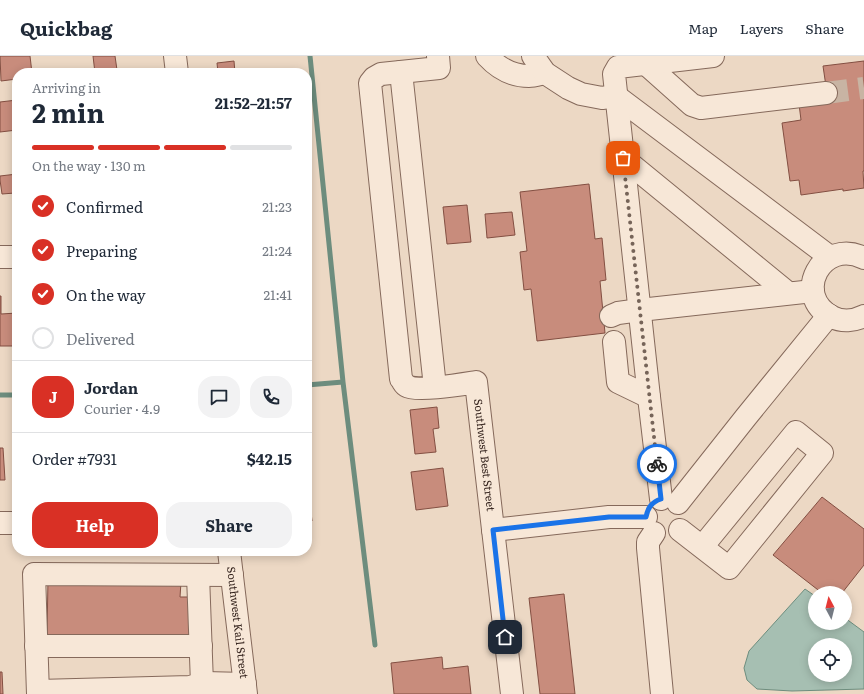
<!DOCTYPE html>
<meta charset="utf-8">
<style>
body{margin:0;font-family:Literata,serif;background:#f2f2f3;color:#1f2937;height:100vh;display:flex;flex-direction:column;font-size:15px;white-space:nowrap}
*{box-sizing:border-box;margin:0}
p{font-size:13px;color:#747a83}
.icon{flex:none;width:22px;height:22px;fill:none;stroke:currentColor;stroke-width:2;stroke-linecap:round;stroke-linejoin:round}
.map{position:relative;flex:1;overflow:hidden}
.details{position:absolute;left:12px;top:12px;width:300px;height:488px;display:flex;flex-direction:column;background:#fff;border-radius:16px;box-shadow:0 2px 10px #0003}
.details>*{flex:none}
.needle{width:26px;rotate:353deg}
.tools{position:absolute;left:808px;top:530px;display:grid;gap:8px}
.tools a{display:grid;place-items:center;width:44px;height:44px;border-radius:50%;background:#fff;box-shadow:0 2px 10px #0003;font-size:20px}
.pin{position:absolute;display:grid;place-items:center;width:34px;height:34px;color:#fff;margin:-17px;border-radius:8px;box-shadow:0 2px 6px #0006}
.courier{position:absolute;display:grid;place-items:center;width:40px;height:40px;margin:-20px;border:3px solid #1a73e8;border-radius:50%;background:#fff;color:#222;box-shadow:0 1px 5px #0007}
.head em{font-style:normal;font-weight:700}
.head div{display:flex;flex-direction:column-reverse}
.head{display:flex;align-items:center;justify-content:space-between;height:68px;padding:0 20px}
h1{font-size:26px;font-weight:700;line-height:30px}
.bar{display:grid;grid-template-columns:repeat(4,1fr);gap:6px 4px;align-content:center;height:48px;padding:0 20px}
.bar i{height:5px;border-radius:3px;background:#e0e1e3}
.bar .selected{background:#d93025}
.bar p{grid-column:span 4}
.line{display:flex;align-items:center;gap:10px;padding:0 20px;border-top:1px solid #e0e1e3}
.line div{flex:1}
.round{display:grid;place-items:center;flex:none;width:42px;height:42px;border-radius:16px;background:#f2f2f3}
ol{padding:0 20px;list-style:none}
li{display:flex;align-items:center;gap:12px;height:44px}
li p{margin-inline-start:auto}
li .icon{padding:4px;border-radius:50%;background:#d93025;color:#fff;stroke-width:4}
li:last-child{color:#747a83}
li i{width:22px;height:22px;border:2px solid #e0e1e3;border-radius:50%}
.action{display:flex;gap:8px;margin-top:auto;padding:8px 20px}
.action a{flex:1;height:46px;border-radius:16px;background:#d93025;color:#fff;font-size:16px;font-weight:700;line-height:46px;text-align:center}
.action a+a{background:#f2f2f3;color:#1f2937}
header{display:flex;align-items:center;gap:24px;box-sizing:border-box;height:56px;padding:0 20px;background:#fff;border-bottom:1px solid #e0e1e3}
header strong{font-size:19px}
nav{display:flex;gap:22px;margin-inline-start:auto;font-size:14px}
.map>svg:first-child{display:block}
</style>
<header>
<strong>Quickbag</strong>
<nav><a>Map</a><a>Layers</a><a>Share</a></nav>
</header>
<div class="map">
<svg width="864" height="638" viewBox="0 0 864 638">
<rect width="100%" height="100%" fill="#ecd8c4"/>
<!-- water -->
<path fill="#a6bfb2" stroke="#6d8d7e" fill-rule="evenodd" d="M805,533L815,540V567H845V562L864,576V633L792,635L757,633L747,624L744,612L749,595ZM815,589H845V619H815Z"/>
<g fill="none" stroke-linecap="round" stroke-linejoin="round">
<!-- stream -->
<path stroke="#6d8d7e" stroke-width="5" d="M310,0L343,326L375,589
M307,329L343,326
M0,339H17"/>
</g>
<!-- building -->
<path fill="#c88c7c" stroke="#834f42" d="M0,0H30L32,17H17V23L1,25Z
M93,0H115L117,14L95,17Z
M234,5L235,17H218L217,7Z
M864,5V115H863L864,132L843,135V133L801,139L799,124L790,125L782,67L801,64L799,48L828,44L823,10Z
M17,44V74L0,76V46Z
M17,118V153L15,137L2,138L0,124V120Z
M589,128L595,183L602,182L606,224L600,225L605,277L537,285L531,233L524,234L520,196L527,195L520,136Z
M467,149L471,186L447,188L443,151Z
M512,156L515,179L487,182L485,158Z
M0,240H1V258L17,257V290H0Z
M437,351L439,372L433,373L436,396L415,398L410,354Z
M0,392H3L5,424H0Z
M443,412L448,450L416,454L411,416Z
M307,431H308L312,465L307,466Z
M822,441L864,473V509L842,537H822L773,499Z
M48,523L181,526L180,541H197L196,582L47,579Z
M564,538L575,638H540L529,542Z
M442,601L443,613L468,610L471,638H394L391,607Z
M0,616H2L3,638H0Z"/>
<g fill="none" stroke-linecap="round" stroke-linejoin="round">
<!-- minor-tunnel -->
<path stroke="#c8b4a3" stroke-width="22" stroke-dasharray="22 11" stroke-linecap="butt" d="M826,37L864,32"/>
<defs>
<g id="minor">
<path d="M175,0L177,17"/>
<path id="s1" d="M438,0L439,12L381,18L374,22L370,27L401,323C403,325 404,329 407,330C416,336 463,328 476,326L512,638"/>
<path d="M487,0C498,12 512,20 529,20C534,20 540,18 545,17"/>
<path d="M533,0L545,17L568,32L581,38L602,42L616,40L830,201"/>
<path d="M646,8L692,49L701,52L826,37"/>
<path d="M401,16L435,331"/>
<path d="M623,102L788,237"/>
<path d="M0,201H17"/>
<path d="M864,202C822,181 791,239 832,261C842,266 854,265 864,260"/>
<path d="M611,260L618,257L640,254L813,235"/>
<path d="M614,286L618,326L649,341"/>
<path d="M661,443L649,341L614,18L618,11L713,0"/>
<path d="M678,447L746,361L829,259"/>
<path d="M0,467H17"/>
<path d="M493,474L609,461H646"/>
<path d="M680,474L729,512L822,397L796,376L702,491"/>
<path d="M654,477L648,486V492L662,638"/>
<path id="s2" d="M229,495L246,638"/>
<path d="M198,519L202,628"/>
<path d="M36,590H201"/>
<path d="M38,635L190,631L205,627L245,628"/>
<path d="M38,638L34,518L232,519"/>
</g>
</defs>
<!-- minor casing -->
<use href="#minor" stroke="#85695b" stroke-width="24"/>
<!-- minor -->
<use href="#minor" stroke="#f7e7d7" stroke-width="22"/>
</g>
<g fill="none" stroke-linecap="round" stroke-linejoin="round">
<!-- done -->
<path stroke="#766459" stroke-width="4" stroke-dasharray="0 7.2" d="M623,102L657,408"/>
<!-- route -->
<path stroke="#1a73e8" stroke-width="5" d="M505,581L493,474L609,461H646C648,451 652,446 661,443L657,408"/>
</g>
<g text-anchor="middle" stroke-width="3" stroke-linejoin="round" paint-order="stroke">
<!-- street labels -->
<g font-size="11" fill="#36251f" stroke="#f4e4d3">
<text dy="4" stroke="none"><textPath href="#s1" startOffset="535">Southwest Best Street</textPath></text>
<text dy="4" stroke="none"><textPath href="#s2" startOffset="72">Southwest Kail Street</textPath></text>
</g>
</g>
</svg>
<div class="tools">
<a><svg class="needle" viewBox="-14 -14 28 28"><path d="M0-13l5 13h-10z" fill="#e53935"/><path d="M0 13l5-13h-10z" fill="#747a83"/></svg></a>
<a><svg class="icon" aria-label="locate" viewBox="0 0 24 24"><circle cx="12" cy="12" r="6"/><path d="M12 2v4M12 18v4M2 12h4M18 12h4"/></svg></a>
</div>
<div class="pin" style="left:623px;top:102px;background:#ea580c"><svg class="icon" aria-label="bag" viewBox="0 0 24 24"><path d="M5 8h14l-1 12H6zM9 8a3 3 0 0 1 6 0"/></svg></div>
<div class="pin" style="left:505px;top:581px;background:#1f2937"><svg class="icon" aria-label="home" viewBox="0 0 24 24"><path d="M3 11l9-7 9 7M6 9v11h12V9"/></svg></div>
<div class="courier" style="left:657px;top:408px"><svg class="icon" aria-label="bike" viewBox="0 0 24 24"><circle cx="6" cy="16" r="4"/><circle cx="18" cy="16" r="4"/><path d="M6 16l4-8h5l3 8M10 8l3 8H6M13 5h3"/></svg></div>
<section class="details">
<div class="head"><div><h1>2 min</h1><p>Arriving in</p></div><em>21:52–21:57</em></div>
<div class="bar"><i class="selected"></i><i class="selected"></i><i class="selected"></i><i></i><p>On the way · 130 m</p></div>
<ol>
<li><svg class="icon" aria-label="check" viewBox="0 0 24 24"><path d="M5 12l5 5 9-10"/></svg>Confirmed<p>21:23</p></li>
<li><svg class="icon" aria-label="check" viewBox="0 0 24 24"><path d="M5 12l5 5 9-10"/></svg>Preparing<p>21:24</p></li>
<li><svg class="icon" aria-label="check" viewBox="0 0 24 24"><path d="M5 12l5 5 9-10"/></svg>On the way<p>21:41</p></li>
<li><i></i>Delivered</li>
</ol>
<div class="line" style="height:72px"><b class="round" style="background:#d93025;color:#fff">J</b><div><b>Jordan</b><p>Courier · 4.9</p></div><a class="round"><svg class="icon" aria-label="chat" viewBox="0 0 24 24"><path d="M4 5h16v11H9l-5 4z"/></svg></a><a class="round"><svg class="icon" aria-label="phone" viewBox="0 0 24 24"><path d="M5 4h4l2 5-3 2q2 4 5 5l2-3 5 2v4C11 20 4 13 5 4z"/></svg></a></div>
<div class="line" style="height:52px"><div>Order #7931</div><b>$42.15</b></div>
<div class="action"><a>Help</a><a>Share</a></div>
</section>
</div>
